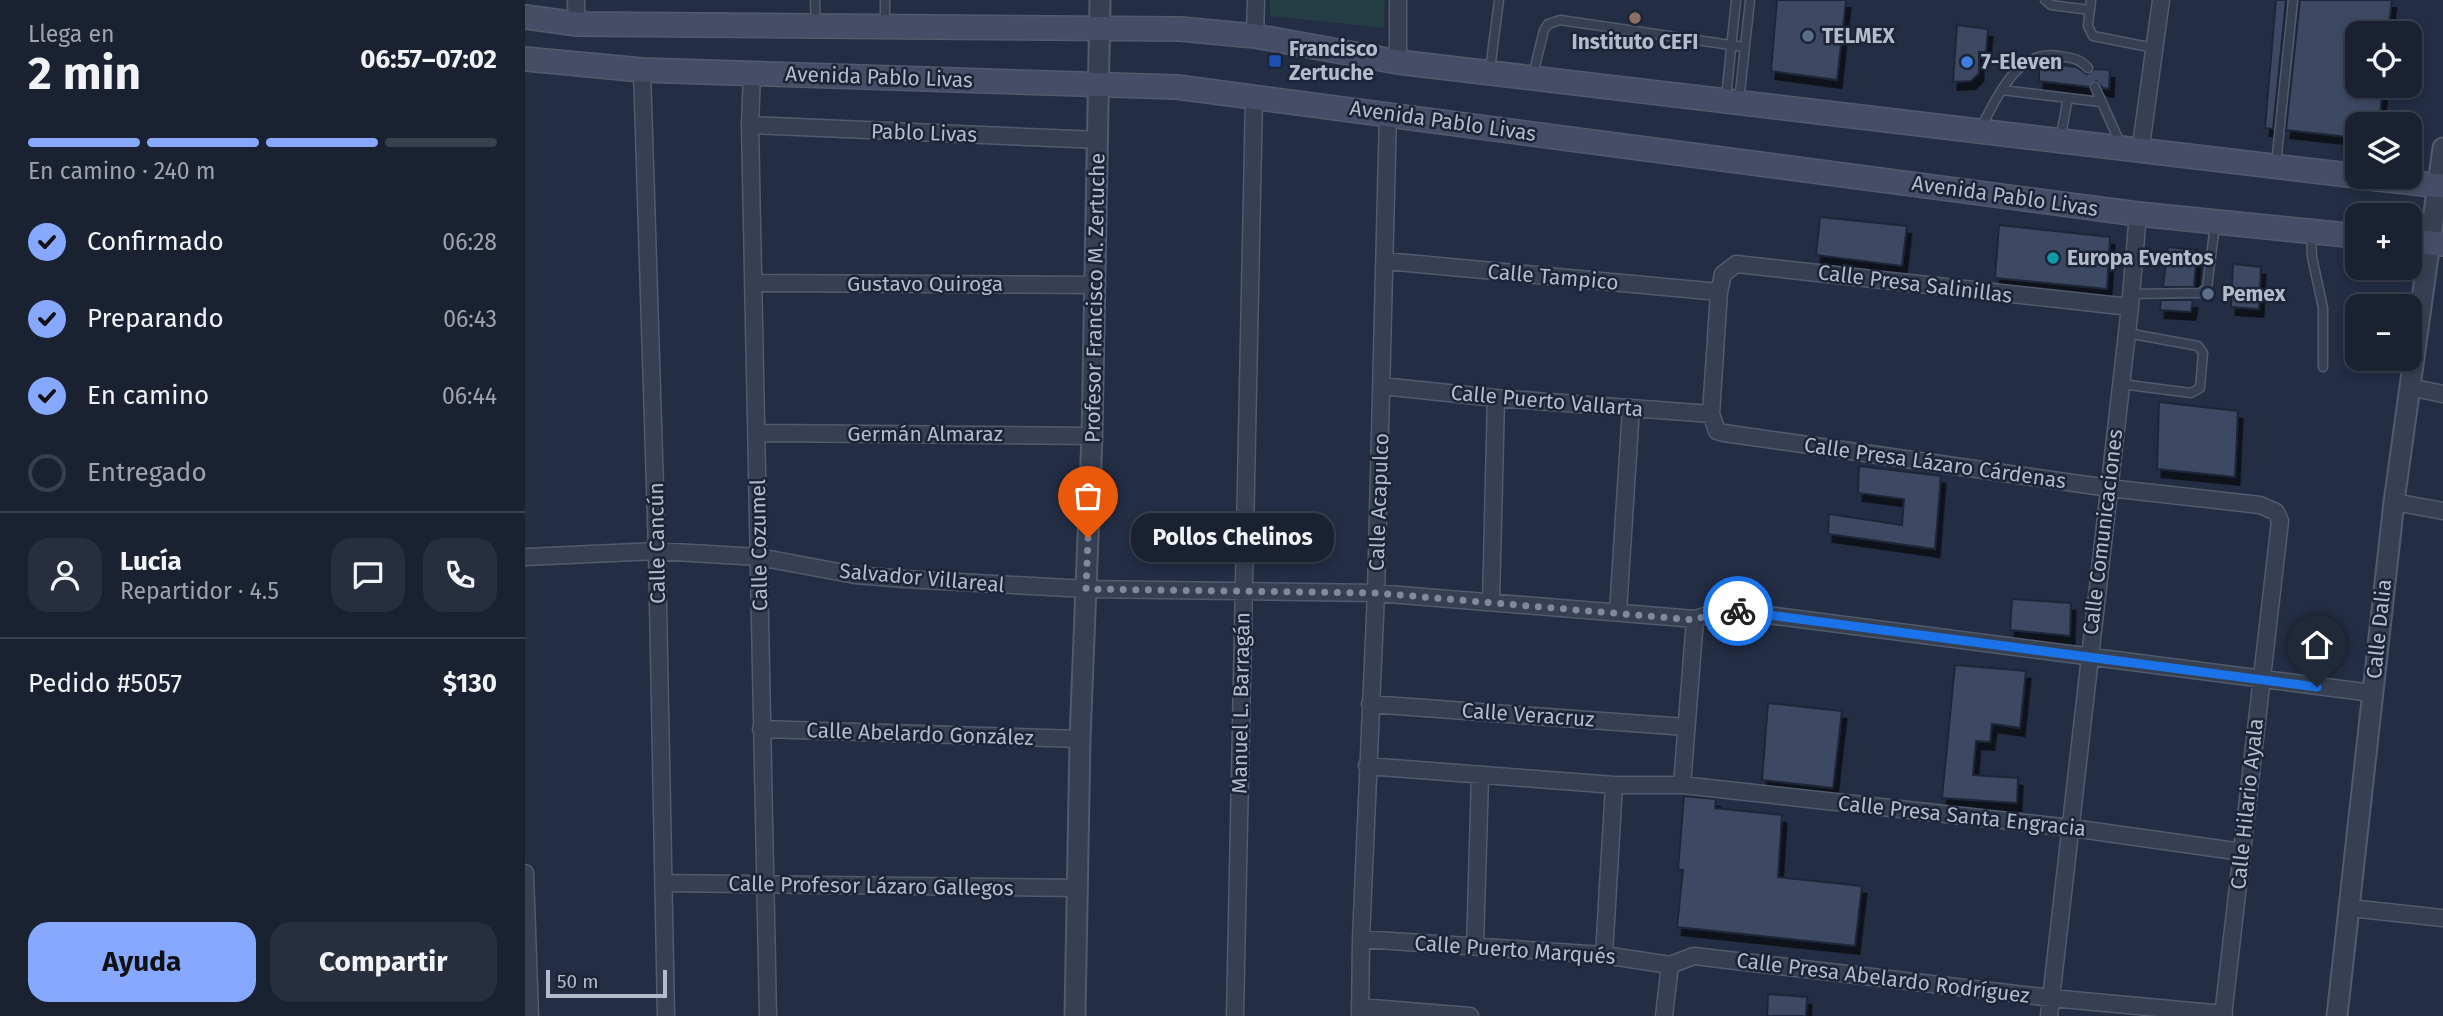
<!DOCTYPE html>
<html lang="es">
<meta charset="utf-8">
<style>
body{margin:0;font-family:"Fira Sans",sans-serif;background:#272f3e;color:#f1f3f6;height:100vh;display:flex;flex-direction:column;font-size:26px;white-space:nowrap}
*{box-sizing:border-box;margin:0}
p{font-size:23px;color:#9fa4ac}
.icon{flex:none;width:38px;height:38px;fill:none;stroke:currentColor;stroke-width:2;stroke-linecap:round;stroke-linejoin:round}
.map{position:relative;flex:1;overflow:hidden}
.drawer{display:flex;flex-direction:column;background:#1a2232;width:525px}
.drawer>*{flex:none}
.fabs{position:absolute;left:1820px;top:21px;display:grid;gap:14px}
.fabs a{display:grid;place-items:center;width:77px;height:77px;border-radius:14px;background:#1a2232;box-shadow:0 4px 10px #0003,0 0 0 2px #383f4d;font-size:35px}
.scale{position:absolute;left:21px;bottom:18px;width:121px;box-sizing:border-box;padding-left:7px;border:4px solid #b4bbcc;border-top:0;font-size:19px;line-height:24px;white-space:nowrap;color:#b4bbcc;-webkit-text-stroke:5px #1c2537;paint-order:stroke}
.pin{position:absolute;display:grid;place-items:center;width:60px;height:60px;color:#fff;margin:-72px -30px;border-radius:50% 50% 50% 0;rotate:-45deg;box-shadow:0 0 7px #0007}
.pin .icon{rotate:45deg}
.courier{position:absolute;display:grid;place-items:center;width:70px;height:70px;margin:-35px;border:5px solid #1a73e8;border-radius:50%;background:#fff;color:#222;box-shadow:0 2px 9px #0007}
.bubble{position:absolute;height:49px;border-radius:21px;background:#1a2232;box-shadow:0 4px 10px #0003,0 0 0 2px #383f4d;font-size:23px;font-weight:700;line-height:49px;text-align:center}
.head em{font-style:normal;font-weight:700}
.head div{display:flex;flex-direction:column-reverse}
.head{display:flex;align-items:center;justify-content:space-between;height:119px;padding:0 28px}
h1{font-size:46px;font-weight:700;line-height:52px}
.bar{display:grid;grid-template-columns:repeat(4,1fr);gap:10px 7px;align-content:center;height:84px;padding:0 28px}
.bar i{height:9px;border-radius:5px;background:#383f4d}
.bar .active{background:#86a9ff}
.bar p{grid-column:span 4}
.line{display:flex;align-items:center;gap:18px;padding:0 28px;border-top:2px solid #383f4d}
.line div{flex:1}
.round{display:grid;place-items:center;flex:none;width:74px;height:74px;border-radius:21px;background:#272f3e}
ol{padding:0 28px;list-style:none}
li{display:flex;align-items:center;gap:21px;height:77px}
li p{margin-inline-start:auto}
li .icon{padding:7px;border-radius:50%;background:#86a9ff;color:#111;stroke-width:4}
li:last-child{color:#9fa4ac}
li i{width:38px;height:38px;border:4px solid #383f4d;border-radius:50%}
.button{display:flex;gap:14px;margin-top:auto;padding:14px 28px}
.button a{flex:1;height:80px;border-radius:21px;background:#86a9ff;color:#111;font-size:28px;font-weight:700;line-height:80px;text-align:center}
.button a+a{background:#272f3e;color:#f1f3f6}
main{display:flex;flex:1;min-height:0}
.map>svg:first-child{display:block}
</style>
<main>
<section class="drawer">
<div class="head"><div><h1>2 min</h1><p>Llega en</p></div><em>06:57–07:02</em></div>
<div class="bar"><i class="active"></i><i class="active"></i><i class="active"></i><i></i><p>En camino · 240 m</p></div>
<ol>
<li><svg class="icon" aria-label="check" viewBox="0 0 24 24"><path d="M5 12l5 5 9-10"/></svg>Confirmado<p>06:28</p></li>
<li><svg class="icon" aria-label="check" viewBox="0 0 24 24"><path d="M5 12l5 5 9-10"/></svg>Preparando<p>06:43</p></li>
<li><svg class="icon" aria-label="check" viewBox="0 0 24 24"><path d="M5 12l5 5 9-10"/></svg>En camino<p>06:44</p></li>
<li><i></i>Entregado</li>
</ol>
<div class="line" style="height:126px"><a class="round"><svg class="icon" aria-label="person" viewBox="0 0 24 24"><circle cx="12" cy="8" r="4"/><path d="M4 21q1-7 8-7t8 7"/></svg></a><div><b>Lucía</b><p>Repartidor · 4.5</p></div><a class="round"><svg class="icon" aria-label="chat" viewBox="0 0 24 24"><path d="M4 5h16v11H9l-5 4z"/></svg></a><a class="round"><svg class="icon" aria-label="phone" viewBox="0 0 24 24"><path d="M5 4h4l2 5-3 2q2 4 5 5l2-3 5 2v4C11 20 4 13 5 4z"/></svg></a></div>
<div class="line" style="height:91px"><div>Pedido #5057</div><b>$130</b></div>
<div class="button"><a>Ayuda</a><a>Compartir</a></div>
</section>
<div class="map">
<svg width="1918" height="1016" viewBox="0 0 1918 1016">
<defs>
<filter id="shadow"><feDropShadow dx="4.5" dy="8" stdDeviation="0" flood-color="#0009"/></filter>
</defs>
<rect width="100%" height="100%" fill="#232d43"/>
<!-- green -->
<path fill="#253d44" d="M745,0H860L859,28L745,16Z"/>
<!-- building -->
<path fill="#3e4963" stroke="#1e2739" stroke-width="2" filter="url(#shadow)" d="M1252,0H1321L1312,80L1246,71Z
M1751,0H1761L1748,129L1740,128Z
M1775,0H1867L1863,33H1832V86H1858L1854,124H1832V138L1761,130Z
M1432,25L1463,29L1461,52H1454V73L1446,81L1428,82Z
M1517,63L1551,67L1562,74L1569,69L1585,70L1584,89L1578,88L1571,81L1564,87L1514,81V64Z
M1295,217L1382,226L1377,266L1291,255Z
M1474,225L1585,237L1582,289L1470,278Z
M1643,247L1672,250L1669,287H1638Z
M1708,264L1736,267L1734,309L1706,307Z
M1636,300H1668L1666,312L1635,310Z
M1634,402L1713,411L1710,477L1632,469Z
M1334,466L1416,476L1410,549L1303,534L1304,514L1377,525L1379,499L1333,493Z
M1487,599L1546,603L1545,636L1485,630Z
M1430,665L1501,671L1495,728L1467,724L1465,742L1451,741L1448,775L1493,778L1492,803L1417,798Z
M1243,703L1317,711L1308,788L1237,780Z
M1159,796L1191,799L1190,808L1257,815L1253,877L1337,886L1330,946L1152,927L1158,870H1153Z
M1243,994L1282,997L1281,1016H1242Z"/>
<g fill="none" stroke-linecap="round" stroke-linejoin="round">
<defs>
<path id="service" d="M290,0L291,23
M1520,0L1526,5L1565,10
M1566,0L1563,26L1568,36L1629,48
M360,23V0
M965,70L974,0
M1008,75L1019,30L1023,24L1035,20L1219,47
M1570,87L1596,145
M1477,90L1576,102
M1201,98L1211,0
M1214,102L1225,0
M1455,129C1473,97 1491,49 1534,56C1547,58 1554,58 1563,68
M1535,140L1543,98
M1751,164L1768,0
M1786,234L1787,257L1798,308V367
M1606,294L1675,293L1682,288L1690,225
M1596,384L1666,393L1675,388L1678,353L1673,346L1602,333"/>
<path id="minor" d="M51,0L52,24
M730,36L731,0
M873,62V0
M117,70L132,551L141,1016
M227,73L225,125L243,1016
M225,125L574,140
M1615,153L1636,0
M861,261L1194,292
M230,283L569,285
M1605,307L1211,264L1198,274L1194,292L1186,414L1192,431L1199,433L1584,488L1735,505L1751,512L1755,521L1698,1016
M857,386L971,398L1186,414
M1884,387L1918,394
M233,433L567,436
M1869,502L1918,511
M0,557L132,551L234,557L330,575L380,579L561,589L851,593L1170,619L1189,613L1212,611L1847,693
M966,602L971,398
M1093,612L1106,408
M845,704L1161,727
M236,729L555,739
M842,766L1089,785H1157L1547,828L1717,852
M1157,785L1170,619
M0,873L5,1016
M138,883L554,888
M1825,908L1918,918
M836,939L1079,955L1145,965
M950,946L955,777
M1079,955L1089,785
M1145,965L1169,956L1526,998L1699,1014
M835,1007L945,1016
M710,1016L729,97
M835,1016L836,939L851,593L863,113
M1139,1016L1145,965
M1524,1016L1605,307L1613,214"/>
<path id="tertiary" d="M550,1016L555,739L567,436L575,0
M1812,1016L1869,502L1918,148"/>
<path id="secondary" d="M0,17L52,24L655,29L730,36L873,62L1832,176
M0,59L117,70L652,87L1613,214L1832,236
M1835,177L1918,186
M1885,241L1918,244"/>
</defs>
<!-- service casing -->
<use href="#service" stroke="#525b6c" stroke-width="11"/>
<!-- minor casing -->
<use href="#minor" stroke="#525b6c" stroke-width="19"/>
<!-- tertiary casing -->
<use href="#tertiary" stroke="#525b6c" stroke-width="23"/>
<!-- secondary casing -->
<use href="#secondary" stroke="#525b6c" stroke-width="26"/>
<!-- service -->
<use href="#service" stroke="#374052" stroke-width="8"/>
<!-- minor -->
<use href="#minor" stroke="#374052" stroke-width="16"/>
<!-- tertiary -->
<use href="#tertiary" stroke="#374052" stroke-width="19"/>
<!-- secondary -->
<use href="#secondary" stroke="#454e66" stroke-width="23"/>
</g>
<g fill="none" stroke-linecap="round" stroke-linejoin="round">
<!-- done -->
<path stroke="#81899c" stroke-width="7" stroke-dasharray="0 12.6" d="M563,538L561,589L851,593L1170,620L1189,612L1213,611"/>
<!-- route -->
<path stroke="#1a73e8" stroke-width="9" d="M1213,611L1792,687"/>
</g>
<!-- markers -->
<circle fill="#8d6e63" stroke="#1c2537" stroke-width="2.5" cx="1110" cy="18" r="7"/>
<g fill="#5c6f8a" stroke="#1c2537" stroke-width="2.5">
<circle cx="1283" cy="36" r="7"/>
<circle cx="1683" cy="294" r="7"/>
</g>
<rect fill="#1a4fb4" stroke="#1c2537" stroke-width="2.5" x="743" y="54" width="14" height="14" rx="3.5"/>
<circle fill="#3f7fe0" stroke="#1c2537" stroke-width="2.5" cx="1442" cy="62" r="7"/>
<circle fill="#0f9aa8" stroke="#1c2537" stroke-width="2.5" cx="1528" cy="258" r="7"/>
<g text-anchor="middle" stroke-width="5" stroke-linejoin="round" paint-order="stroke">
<!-- poi labels -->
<g font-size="21" font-weight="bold" fill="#b4bbcc" stroke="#1c2537" text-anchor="start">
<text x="1297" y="43">TELMEX</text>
<text x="1110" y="49" text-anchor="middle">Instituto CEFI</text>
<text x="764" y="56">Francisco<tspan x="764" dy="24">Zertuche</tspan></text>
<text x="1456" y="69">7-Eleven</text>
<text x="1542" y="265">Europa Eventos</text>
<text x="1697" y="301">Pemex</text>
</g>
<!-- street labels -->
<g font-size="21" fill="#b4bbcc" stroke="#1c2537">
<text transform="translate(354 77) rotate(2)" y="7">Avenida Pablo Livas</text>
<text transform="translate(918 121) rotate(8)" y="7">Avenida Pablo Livas</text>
<text transform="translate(399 133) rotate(2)" y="7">Pablo Livas</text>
<text transform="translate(1480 196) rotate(8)" y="7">Avenida Pablo Livas</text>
<text transform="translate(1028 277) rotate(5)" y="7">Calle Tampico</text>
<text x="400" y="291">Gustavo Quiroga</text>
<text transform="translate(1390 284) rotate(7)" y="7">Calle Presa Salinillas</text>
<text transform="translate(570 298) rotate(-89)" y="7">Profesor Francisco M. Zertuche</text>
<text transform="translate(1022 401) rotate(5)" y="7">Calle Puerto Vallarta</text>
<text x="400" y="441">Germán Almaraz</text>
<text transform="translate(1410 463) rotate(8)" y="7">Calle Presa Lázaro Cárdenas</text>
<text transform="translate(854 502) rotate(-88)" y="7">Calle Acapulco</text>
<text transform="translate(1578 532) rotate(-83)" y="7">Calle Comunicaciones</text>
<text transform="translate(132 543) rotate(-91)" y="7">Calle Cancún</text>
<text transform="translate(234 545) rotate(-91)" y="7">Calle Cozumel</text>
<text transform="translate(397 578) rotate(5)" y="7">Salvador Villareal</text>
<text transform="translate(1854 629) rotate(-84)" y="7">Calle Dalia</text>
<text transform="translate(716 703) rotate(-89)" y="7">Manuel L. Barragán</text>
<text transform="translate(1003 715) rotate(4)" y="7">Calle Veracruz</text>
<text transform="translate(395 734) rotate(2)" y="7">Calle Abelardo González</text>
<text transform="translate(1722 804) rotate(-84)" y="7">Calle Hilario Ayala</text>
<text transform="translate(1437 816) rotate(6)" y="7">Calle Presa Santa Engracia</text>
<text transform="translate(346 886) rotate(1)" y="7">Calle Profesor Lázaro Gallegos</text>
<text transform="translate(990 950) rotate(4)" y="7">Calle Puerto Marqués</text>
<text transform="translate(1358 978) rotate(7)" y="7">Calle Presa Abelardo Rodríguez</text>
</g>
</g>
</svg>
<div class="fabs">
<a><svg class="icon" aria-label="locate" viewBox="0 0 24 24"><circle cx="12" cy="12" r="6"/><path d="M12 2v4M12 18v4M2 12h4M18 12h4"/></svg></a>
<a><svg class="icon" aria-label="layers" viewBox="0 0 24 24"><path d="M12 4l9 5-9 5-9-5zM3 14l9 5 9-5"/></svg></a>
<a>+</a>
<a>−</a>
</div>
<div class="scale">50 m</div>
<div class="pin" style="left:563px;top:538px;background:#ea580c"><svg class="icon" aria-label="bag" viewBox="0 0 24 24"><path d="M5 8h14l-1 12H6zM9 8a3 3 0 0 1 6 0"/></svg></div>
<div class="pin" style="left:1792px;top:687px;background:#1f2937"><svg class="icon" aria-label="home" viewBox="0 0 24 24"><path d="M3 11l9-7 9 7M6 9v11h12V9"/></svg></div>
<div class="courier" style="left:1213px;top:611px"><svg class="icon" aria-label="bike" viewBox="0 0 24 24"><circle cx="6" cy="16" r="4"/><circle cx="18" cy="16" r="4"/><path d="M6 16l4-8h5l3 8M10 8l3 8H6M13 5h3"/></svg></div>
<div class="bubble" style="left:606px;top:513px;width:203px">Pollos Chelinos</div>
</div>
</main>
